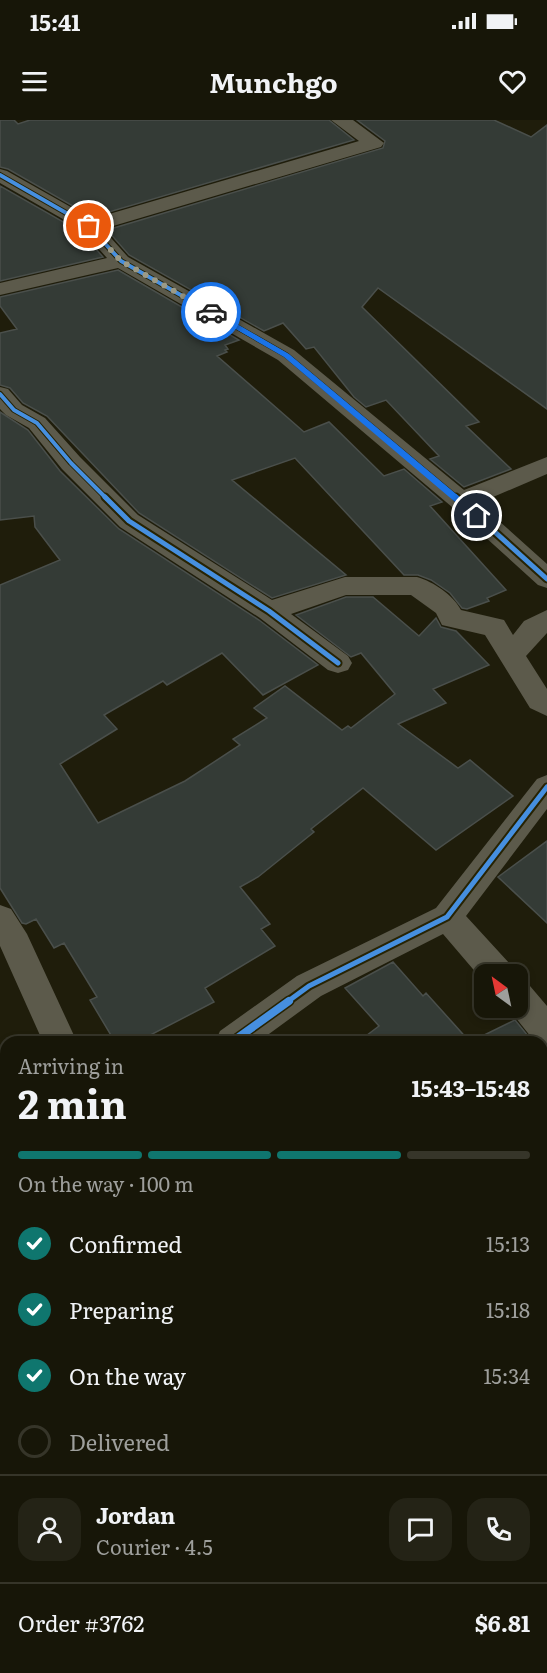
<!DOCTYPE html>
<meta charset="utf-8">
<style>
body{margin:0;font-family:Literata,serif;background:#242316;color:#f1f3f6;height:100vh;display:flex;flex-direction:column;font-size:22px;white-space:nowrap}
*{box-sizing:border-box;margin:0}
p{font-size:20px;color:#9e9f9c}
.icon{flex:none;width:33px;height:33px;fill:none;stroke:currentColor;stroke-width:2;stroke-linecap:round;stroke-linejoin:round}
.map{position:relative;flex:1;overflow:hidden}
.side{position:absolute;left:0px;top:916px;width:548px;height:638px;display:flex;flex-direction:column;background:#171608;border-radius:18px 18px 0 0;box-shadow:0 3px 9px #0003,0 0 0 2px #363529}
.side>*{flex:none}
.needle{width:39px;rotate:327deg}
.fabs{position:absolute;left:474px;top:844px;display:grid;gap:12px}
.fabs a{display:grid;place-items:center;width:54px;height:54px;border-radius:12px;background:#171608;box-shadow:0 3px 9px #0003,0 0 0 2px #363529;font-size:30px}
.pin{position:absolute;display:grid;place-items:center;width:51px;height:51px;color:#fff;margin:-26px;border:3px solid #fff;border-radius:50%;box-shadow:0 2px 6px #0007}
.courier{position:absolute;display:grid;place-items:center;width:60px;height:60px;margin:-30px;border:4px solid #1a73e8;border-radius:50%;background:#fff;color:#222;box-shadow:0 2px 8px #0007}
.headline em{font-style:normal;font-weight:700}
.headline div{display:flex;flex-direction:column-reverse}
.headline{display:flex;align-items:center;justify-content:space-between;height:102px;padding:0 18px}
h1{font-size:39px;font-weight:700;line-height:45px}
.bar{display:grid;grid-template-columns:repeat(4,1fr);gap:9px 6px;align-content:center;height:72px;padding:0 18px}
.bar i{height:8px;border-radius:4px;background:#363529}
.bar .active{background:#0f766e}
.bar p{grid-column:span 4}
.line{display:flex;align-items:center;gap:15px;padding:0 18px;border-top:2px solid #363529}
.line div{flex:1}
.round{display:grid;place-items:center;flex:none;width:63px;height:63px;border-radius:18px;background:#242316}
ol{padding:0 18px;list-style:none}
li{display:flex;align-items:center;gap:18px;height:66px}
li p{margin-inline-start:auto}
li .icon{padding:6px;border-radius:50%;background:#0f766e;color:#fff;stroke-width:4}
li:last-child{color:#9e9f9c}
li i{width:33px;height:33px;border:3px solid #363529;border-radius:50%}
.status{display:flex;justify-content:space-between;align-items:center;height:42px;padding:0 30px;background:#171608;direction:ltr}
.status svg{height:16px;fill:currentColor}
header{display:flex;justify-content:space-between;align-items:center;height:78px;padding:0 18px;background:#171608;font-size:27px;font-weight:700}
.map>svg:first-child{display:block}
</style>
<div class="status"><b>15:41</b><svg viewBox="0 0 49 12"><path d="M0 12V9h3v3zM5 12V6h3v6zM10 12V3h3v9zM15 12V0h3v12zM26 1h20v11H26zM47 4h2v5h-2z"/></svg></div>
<header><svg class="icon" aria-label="menu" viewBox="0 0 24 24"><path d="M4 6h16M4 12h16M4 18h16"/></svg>Munchgo<svg class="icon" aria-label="heart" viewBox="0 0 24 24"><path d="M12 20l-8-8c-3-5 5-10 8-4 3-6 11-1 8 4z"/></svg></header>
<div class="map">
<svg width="547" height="1553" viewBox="0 0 547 1553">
<rect width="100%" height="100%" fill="#1f1d0b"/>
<!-- building -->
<path fill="#343b36" stroke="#4a4f4b" stroke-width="1.5" d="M0,0H14L18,4L30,0H329L354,20L92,97L8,49L0,47Z
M357,0H494L531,17L547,5V289L378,168L362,187L479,302L466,306L511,349L464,367L430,339L439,336L386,280L366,287L354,277L314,227L306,229L283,203L264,211L129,135L107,110L383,28L385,21Z
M0,66L81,112L103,137L0,161Z
M118,150L239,220L225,225L228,229L225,230L227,232L217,236L304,312L329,302L384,356L404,349L442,382L430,386L506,470L487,478L489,481L467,489L462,488L450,473L431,460L418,455H404L295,338L232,360L346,455L272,478L139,393L47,296L23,283L10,268L0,265V213L17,209L0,186V177Z
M0,292L28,310L60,351L119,409L259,500L318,545L263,575L222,533L167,565L163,561L104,595L117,609L60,644L98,703L185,661L240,625L233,619L267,598L254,588L285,566L342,610L348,606L351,608L395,574L361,533L351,537L296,495L346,477H373L419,516L436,498L441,507L456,511L489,545L433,569L446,583L398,604L458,648L470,640L513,676L436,730L363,668L311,709L314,712L258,757L240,767L270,804L261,809L275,826L205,868L214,882L137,922H115L90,880L97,877L64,823L54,828L36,799L26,804L22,803L0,768V465L60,440L35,407L34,396L0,400Z
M547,721V803L498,757Z
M393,842L423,876L426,873L470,922L515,900L533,922H358L379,906L345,868Z"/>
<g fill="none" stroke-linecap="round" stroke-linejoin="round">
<!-- street -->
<path fill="#5c5a4b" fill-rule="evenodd" d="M331,0H353L384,23L381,27L103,109L128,137L294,230L464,370L547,337V354L479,383L547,444V468L538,465L452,387L278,240L118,148L0,175V163L107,138L82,110L0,63V49L7,51L92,99L359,21Z
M0,267L8,269L22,285L45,298L80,337L138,395L272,480L345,457H417C434,462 453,475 461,490L504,500L513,515L524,501L547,490V513L526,536L547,569V596L530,588L485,515L442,505L436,493L411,475H346L291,494L348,536L352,543L348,550L338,553L328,550L260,498L120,407L62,349L29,308L6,295L0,289Z
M547,655V689L466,796L511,845L515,855H484V862L443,814L321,876L258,922H215L220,911L297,856L436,788L537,659Z
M0,785L11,789L27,814L77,922H43L0,826Z
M518,862L530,866L547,886V926L535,922L508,888H518Z
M6,1226V1268L0,1271V1229Z
M542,1506L547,1508V1553H532L529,1548H542Z
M124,1548H168L169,1553H125Z"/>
<defs>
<path id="cycleway-far2" d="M0,55L89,106L121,141L286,235L458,379
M0,274L14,290L37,303L71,343L107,379"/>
<path id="cycleway-far1" d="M105,377L129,401L269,491L338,543
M456,377L547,459
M287,882L309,866L447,797L547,667"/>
<path id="cycleway" d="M232,922L289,881"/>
</defs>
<!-- cycleway-far2 casing -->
<use href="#cycleway-far2" stroke="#272303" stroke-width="6"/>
<!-- cycleway-far1 casing -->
<use href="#cycleway-far1" stroke="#272303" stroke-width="9"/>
<!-- cycleway casing -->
<use href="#cycleway" stroke="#272303" stroke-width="11"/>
<!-- cycleway-far2 -->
<use href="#cycleway-far2" stroke="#468fdf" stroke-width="4"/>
<!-- cycleway-far1 -->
<use href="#cycleway-far1" stroke="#468fdf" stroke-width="5"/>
<!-- cycleway -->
<use href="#cycleway" stroke="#468fdf" stroke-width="8"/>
</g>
<!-- route -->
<path fill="#1a73e8" d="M208,190H213L289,234L480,394V398H474L284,237L208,193Z"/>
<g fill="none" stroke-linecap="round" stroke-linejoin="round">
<!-- done -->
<path stroke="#9b9a87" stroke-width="6" stroke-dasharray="0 10.8" d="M89,106L121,141L211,192"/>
</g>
</svg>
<div class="fabs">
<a><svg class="needle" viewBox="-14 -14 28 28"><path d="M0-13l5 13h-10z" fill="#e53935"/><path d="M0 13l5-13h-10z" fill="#9e9f9c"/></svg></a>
</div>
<div class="pin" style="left:89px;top:106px;background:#ea580c"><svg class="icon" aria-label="bag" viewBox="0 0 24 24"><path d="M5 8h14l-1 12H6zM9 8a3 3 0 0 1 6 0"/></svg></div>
<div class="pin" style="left:477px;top:396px;background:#1f2937"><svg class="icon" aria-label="home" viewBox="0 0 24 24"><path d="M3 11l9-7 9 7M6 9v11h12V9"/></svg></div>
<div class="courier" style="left:211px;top:192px"><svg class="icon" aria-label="car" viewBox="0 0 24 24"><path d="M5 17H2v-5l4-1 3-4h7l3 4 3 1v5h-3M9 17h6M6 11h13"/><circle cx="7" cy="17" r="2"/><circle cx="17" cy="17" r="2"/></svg></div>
<section class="side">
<div class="headline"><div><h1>2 min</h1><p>Arriving in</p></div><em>15:43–15:48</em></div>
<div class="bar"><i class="active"></i><i class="active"></i><i class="active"></i><i></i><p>On the way · 100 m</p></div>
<ol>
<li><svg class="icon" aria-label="check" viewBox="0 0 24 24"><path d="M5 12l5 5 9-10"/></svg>Confirmed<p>15:13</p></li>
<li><svg class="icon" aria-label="check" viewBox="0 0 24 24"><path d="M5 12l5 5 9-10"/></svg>Preparing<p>15:18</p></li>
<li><svg class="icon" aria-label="check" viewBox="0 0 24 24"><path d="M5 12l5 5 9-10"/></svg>On the way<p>15:34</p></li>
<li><i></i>Delivered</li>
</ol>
<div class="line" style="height:108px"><a class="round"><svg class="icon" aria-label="person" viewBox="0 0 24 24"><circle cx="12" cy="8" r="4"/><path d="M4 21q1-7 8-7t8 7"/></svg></a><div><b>Jordan</b><p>Courier · 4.5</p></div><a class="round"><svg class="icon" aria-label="chat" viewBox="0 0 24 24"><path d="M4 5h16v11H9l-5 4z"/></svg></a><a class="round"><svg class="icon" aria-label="phone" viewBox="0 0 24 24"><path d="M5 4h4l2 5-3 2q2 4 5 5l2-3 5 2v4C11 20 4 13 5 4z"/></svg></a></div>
<div class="line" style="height:78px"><div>Order #3762</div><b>$6.81</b></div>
</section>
</div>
